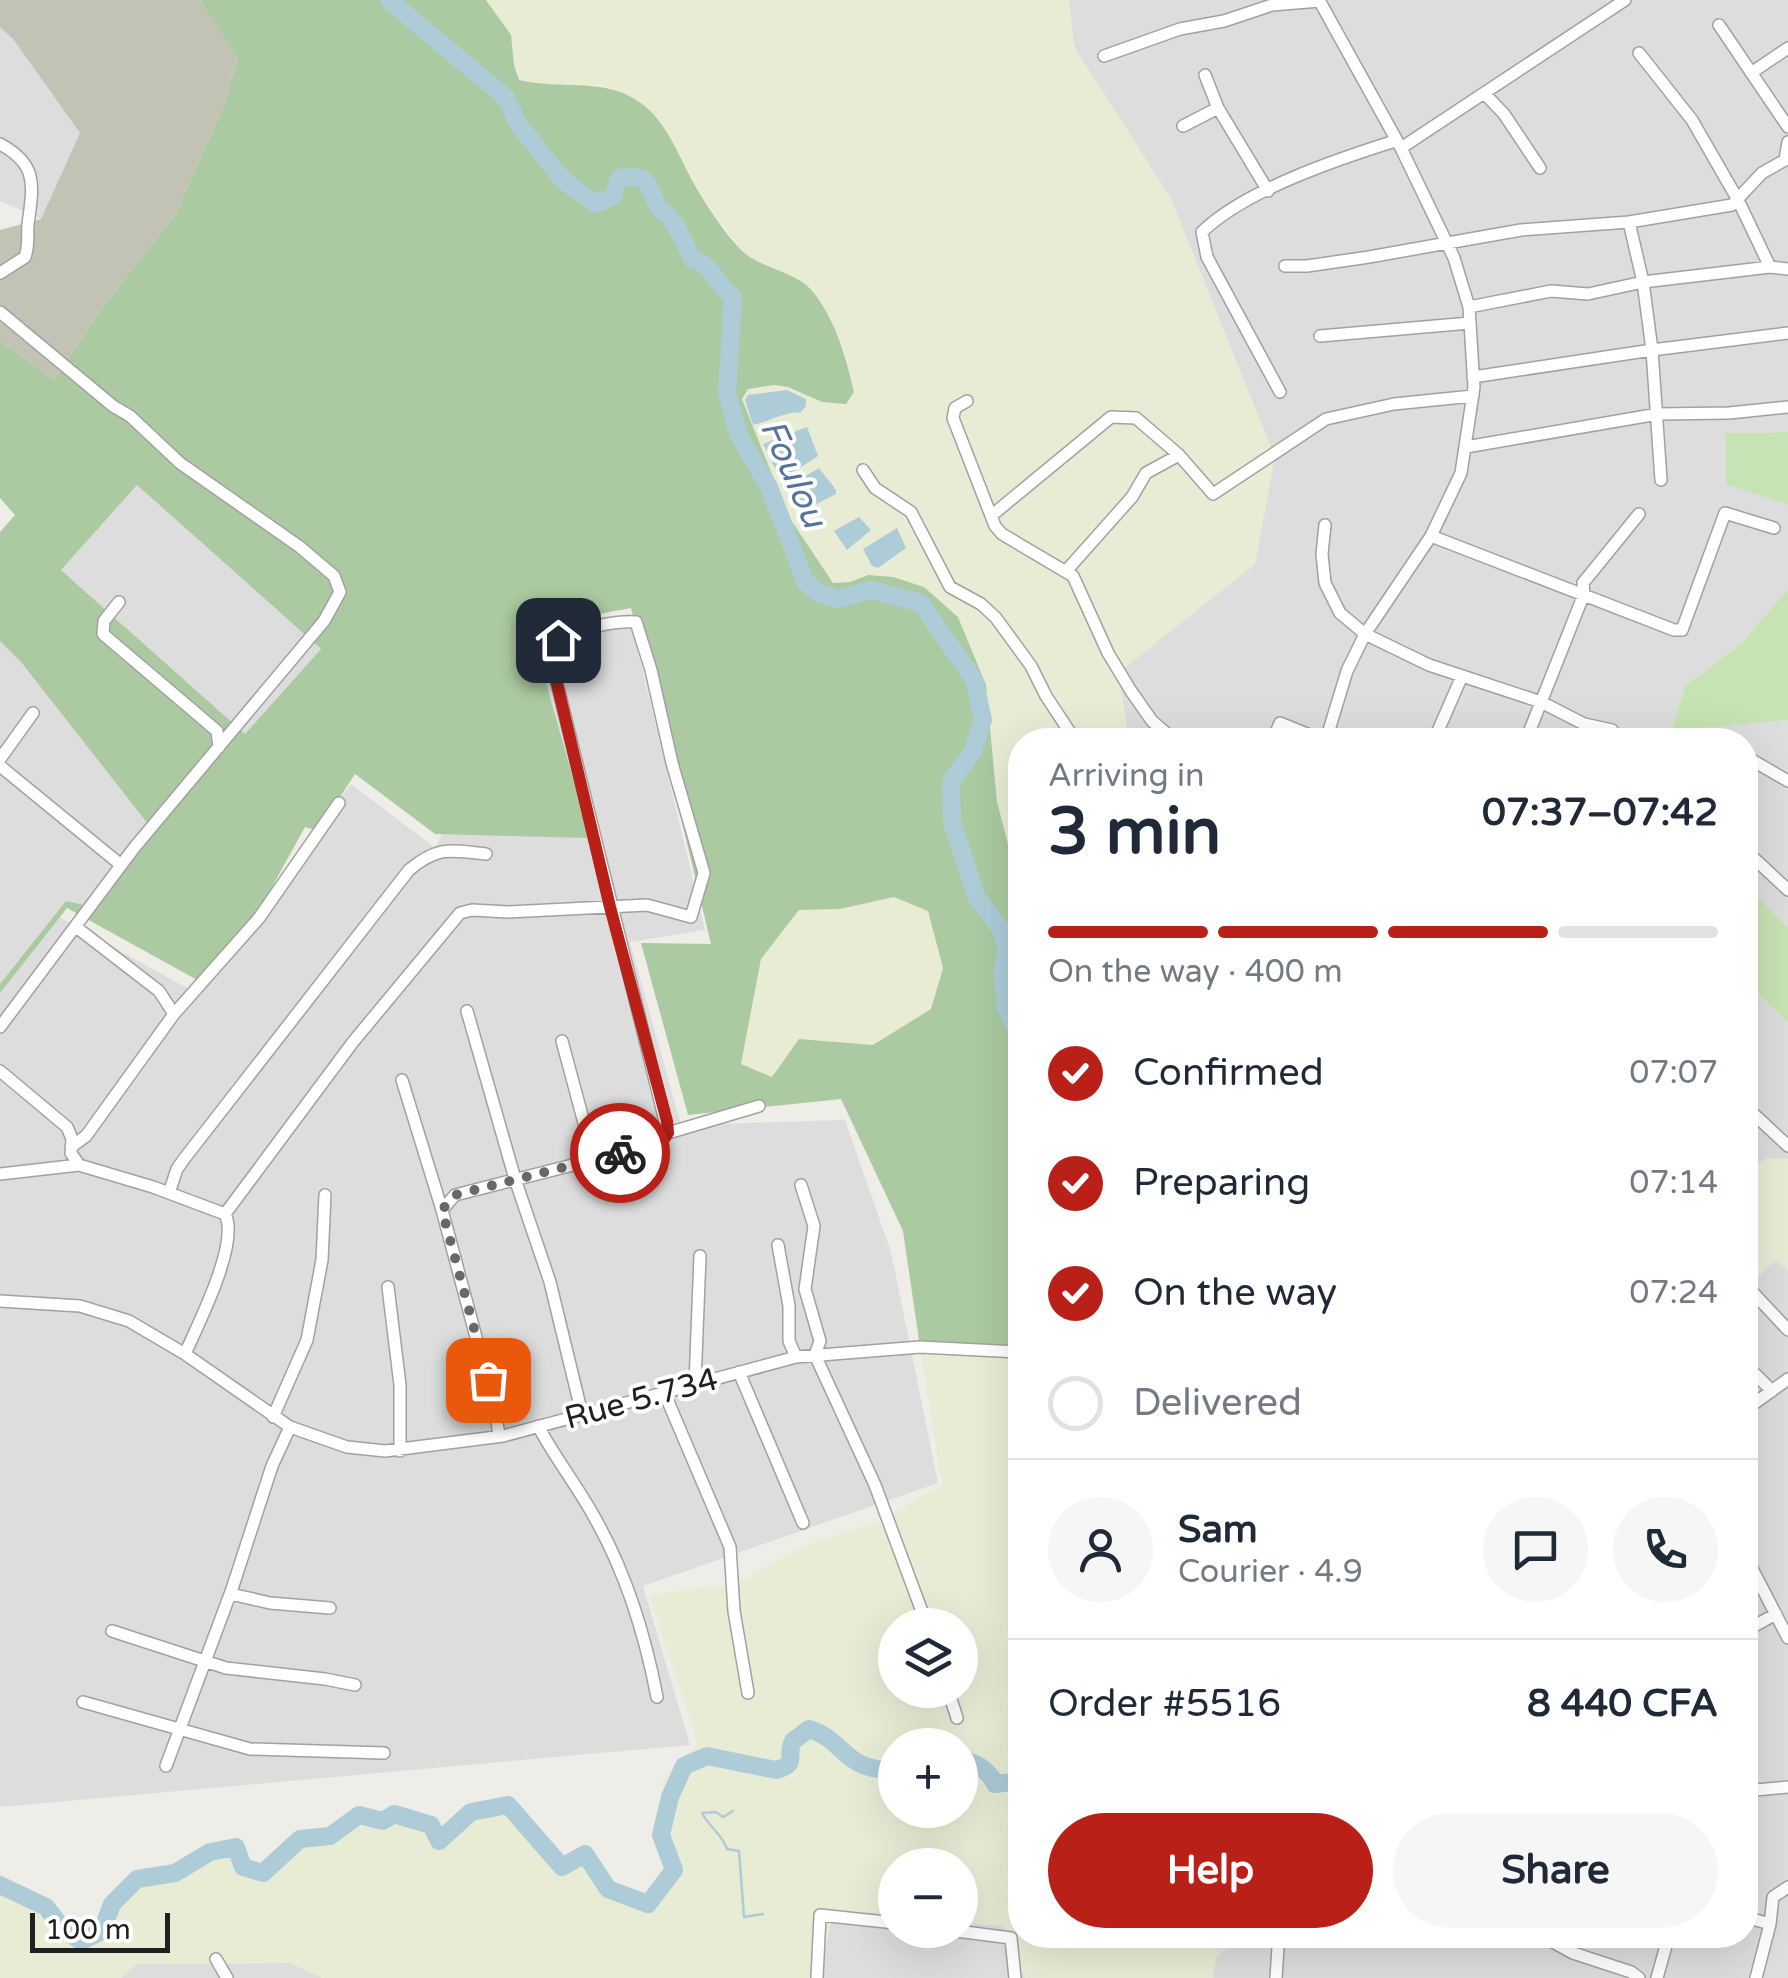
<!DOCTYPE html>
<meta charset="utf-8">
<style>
body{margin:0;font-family:"Varela Round",sans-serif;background:#f6f6f7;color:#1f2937;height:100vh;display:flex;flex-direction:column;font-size:38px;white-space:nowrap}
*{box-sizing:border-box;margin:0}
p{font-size:32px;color:#747a83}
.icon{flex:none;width:55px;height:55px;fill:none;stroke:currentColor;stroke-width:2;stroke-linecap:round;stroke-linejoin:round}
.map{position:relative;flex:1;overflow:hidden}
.side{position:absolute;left:1008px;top:728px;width:750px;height:1220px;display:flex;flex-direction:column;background:#fff;border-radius:40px;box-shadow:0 10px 40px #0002}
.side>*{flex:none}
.fabs{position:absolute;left:878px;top:1608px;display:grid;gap:20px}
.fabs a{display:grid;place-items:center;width:100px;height:100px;border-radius:50%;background:#fff;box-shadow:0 10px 40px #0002;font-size:50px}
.scale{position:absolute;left:30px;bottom:25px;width:140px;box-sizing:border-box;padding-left:10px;border:5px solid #202020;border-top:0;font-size:28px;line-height:35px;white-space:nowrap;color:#202020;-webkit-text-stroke:8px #fff;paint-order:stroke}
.pin{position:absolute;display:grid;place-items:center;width:85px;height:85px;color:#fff;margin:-42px;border-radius:20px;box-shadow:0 5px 15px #0006}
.courier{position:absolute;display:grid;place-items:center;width:100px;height:100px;margin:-50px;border:8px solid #b92017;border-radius:50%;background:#fff;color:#222;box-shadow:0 2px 12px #0007}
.summary em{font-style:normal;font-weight:800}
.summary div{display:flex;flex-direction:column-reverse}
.summary{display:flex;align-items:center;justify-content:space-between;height:170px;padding:0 40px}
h1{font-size:65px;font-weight:800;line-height:75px}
.bar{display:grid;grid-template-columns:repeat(4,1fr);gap:15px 10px;align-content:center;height:120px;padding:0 40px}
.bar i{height:12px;border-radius:8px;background:#e0e1e3}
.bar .current{background:#b92017}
.bar p{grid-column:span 4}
.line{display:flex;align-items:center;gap:25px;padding:0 40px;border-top:2px solid #e0e1e3}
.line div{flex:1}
.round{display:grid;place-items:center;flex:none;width:105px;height:105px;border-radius:52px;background:#f6f6f7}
ol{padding:0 40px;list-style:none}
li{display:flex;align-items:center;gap:30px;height:110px}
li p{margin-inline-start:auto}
li .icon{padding:10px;border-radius:50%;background:#b92017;color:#fff;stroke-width:4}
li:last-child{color:#747a83}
li i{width:55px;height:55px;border:5px solid #e0e1e3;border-radius:50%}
.action{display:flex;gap:20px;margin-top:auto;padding:20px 40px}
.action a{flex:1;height:115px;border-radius:60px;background:#b92017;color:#fff;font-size:40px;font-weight:800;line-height:115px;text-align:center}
.action a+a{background:#f6f6f7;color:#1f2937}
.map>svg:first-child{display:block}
</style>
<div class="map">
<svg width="1788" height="1978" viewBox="0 0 1788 1978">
<rect width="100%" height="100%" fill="#efede7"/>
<!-- residential -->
<path fill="#dedddd" d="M1069,0H1788V432L1726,433V483L1788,505V589L1740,645L1685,686L1669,740H1129L1118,673L1171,199L1074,47Z
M0,27L13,39L80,133L41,219L0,201Z
M137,485L321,649L246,735L61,570Z
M629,614L705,930L630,942L681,1125L845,1120L891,1252L938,1483L643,1586L690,1745L0,1807V641L21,662L148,824L98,908L66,902L56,915L194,992L351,784L435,848L549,638Z
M1788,720V928L1745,884V740H1687L1692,729Z
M1745,980L1788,1023V1159L1767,1158L1745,1173Z
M1776,1260L1788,1270V1978H1213L1216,1957L1244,1935H1745V1286Z
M832,1917L895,1920V1930H960V1923L1003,1925L1025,1978H819Z
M290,1963L323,1978H121L137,1964Z"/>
<!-- construction -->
<path fill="#c2c3b4" d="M0,0H200L237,57L224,106L175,215L102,308L54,380L0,341V230L41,219L80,133L13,39L0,27Z"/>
<!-- farmland -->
<path fill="#e9ecd5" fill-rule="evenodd" d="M486,0H1069L1074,47L1171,199L1275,457L1255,564L1118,673L1129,740H1020V890L997,802L986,686L924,587L893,577L868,575L850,582L833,583L825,576L789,518L742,399L748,389L773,385L788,387L822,402L846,404L854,392L846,352L813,290L789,275L765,268L741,250L697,190L669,134L600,84L573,87L519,80L514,65L511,35Z
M894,897L928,911L943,968L931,1009L873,1045L799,1039L772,1077L741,1064L761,959L799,910L840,909Z
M1767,1158L1788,1159V1270L1775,1260L1748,1287L1745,1173Z
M920,1347L1020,1352V1935H1244L1216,1957L1213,1978H1025L1003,1925L960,1923V1865H895V1920L832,1917L819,1978H323L290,1963L137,1964L121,1978H0V1885L46,1907L63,1929L81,1941L102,1931L112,1904L137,1879L175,1873L210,1852L236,1847L243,1866L263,1873L300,1839L330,1836L359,1815L383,1821L394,1814L431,1825L440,1840L471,1812L508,1805L562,1867L585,1854L608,1889L648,1904L674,1870L661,1835L663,1780L697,1743L649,1595L738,1583L803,1546L881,1521L942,1484ZM895,1625H960V1690H895ZM895,1745H960V1810H895Z"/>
<!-- grass -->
<path fill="#c8e3b3" d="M1788,432V505L1726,484V433Z
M1788,589V720L1692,729L1687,740H1669L1685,686L1740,645Z
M1745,884L1788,928V1023L1745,980Z"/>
<!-- forest -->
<path fill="#abcaa1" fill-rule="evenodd" d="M200,0H486L511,35L514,65L519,80C560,90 602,77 638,101C669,122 679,159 697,189C709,209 726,235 742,251C763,270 797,271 814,293C836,322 846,357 854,392L846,404L822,402L788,387L774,385L748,389L742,399L789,517L833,583L850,582L868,575L893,577L924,587L958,617L986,685L997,802L1020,890V1352L920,1347L903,1231L841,1099L688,1115L641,943L711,944L631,608L530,627L590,838L435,834L355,774L318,831L305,827L250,927L199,981L67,908L0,993V984L66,901L98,908L148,824L21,662L0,641V532L15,515L0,498V341L54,380L102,308L175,215L224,106L237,58ZM137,485L321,649L245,734L61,570ZM894,897L928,911L943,968L931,1009L873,1045L799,1039L772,1077L741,1064L761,959L799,910L840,909Z"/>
<!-- water -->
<path fill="#adccd8" d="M787,390L806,399V406L800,413C789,410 768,422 753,425L745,400L748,395Z
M807,427L818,456L781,480L763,444Z
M819,468L836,490V494L801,512L790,503L789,486Z
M859,517L871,530L847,550L834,531Z
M897,528L906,548L878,568L872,566L863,549Z"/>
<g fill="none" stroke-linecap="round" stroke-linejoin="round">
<!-- stream -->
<path stroke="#adccd8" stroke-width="2.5" d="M733,1811L723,1817L716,1812L702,1813C709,1827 723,1835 727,1849L739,1851L744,1917L763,1914"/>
<!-- river -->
<path stroke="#adccd8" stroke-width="18" d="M389,0L506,98L518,124L564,181L596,204L613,196L619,178C652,174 646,184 658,206C661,211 666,213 670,217C680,230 686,246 693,260C716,265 715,287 733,296L727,392L738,434L769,487L805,581L817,592L837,599L871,590L921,603L974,680L983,720L973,751L951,781L952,822L977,898L1000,928L1007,947L1002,974L1006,1007L1020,1037
M960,1761C975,1760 989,1771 995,1784L1020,1781
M0,1885L46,1907L63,1929L81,1941L102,1931L112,1904L137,1879L175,1873L210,1852L236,1847L243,1867L263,1873L300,1839L330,1836L359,1815L383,1821L394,1814L431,1825L439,1841L471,1812L508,1805L562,1867L585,1854L608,1889L648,1904L674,1870L661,1835L670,1797L684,1766L707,1756L776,1770C800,1763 785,1757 793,1741L809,1729C846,1740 842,1771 895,1770"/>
<defs>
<path id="minor" d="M1319,0L1401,148L1454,258L1469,307L1474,387L1461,473L1431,536L1365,634L1347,671L1326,740
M1719,25L1788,127
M1639,53L1692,120L1738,200L1770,267
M1104,56L1180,29L1224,21L1272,5L1320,1
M1751,73L1788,48
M1484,93L1504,114L1540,168
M1218,108L1268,191
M1183,126L1218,108L1205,75
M0,144C35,163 34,181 29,217C26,231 30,244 25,257L0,273
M1401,148L1625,0
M1629,222L1643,282L1770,267L1788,269
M1285,266H1307L1369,257L1521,230L1629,222L1732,205L1762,173L1785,160L1788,142
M1469,307L1551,291L1588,294L1643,282L1652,350L1788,333
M0,312L113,406L130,416L180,463L300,547L334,576L340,592L324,621L134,848L0,1027
M1320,336L1470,323
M1473,377L1652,350L1661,480
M1280,392L1207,257L1202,232C1245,190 1338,159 1395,141
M967,401L955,408L953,418L995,526L1002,534L1073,576L1108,653L1131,691L1152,721L1174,740
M1466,447L1658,414L1729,413L1788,407
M863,470L875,488L911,512L950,587L981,604L996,618L1031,666L1046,696L1075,740
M991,516L1111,417L1136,418L1179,455L1213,494L1326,419L1394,404L1473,396
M1325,525L1322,554L1325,583L1340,613L1365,634L1429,665L1541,702L1584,724L1612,730
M1431,536L1674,630H1682L1725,513L1774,528
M1067,570L1132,497L1146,473L1179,455
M119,602L104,621L103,634L217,731L219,747
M1273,740L1280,723L1322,740
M1434,740L1462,676
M1526,740L1584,594L1583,583L1639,514
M1745,756L1788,781
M0,759L33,713
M0,766L121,865
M1745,850L1788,890
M76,927L159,991L174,1014
M467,1011L515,1179L550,1282L582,1414
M562,1041L594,1160
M0,1071L67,1127L72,1139L71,1153L79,1165L153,1187L225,1214C240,1243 198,1324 185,1354
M402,1080L442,1210L495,1408L499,1436
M1745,1106L1788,1146
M668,1133L759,1106
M71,1147L86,1136L174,1014L259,918L339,803
M0,1174L79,1165
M801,1185L814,1226L805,1289L820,1341L815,1355L875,1485L927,1625
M169,1193L177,1169L184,1159L409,870C438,846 450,850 486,854
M225,1214L353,1042L460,913L472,910L508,912L647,905L691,917L704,873L672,763L651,670L636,622C611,620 566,631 549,651L668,1133L651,1145L455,1195L442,1210
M778,1245L789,1306V1341L796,1357
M1745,1284L1788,1330
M388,1287L400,1385V1451
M0,1301L80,1306L129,1321L185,1354L290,1427L347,1447L385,1451L503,1436L796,1357L920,1347L1020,1352
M1745,1364L1772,1391
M739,1372L803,1523
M695,1383L700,1256
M664,1392L730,1547L734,1611L748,1693
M1745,1410L1788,1379
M273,1417L307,1340L322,1260L325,1195
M538,1426C554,1456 575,1483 592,1513C624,1568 645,1634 657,1697
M1745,1555L1788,1638
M231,1594L270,1603L330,1608
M112,1631L226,1668L325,1679L355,1685
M1745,1631L1776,1614
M948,1690L957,1718
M83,1702L250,1749L384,1753
M166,1766L232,1589L272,1466L290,1427
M1745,1791L1788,1787
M1745,1917L1770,1924L1756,1978
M1770,1924L1773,1897L1788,1887
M949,1930L1011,1938L1015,1978
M1540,1935L1573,1953L1631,1972L1639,1978
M216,1959L227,1978
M817,1978L820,1915L895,1923
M1276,1978L1278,1947L1284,1935
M1657,1978L1669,1935"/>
</defs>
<!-- minor casing -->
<use href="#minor" stroke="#a1a1a1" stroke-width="14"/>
<!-- minor -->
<use href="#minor" stroke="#fff" stroke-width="11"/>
</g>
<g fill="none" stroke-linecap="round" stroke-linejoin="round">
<!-- done -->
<path stroke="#686866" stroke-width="10" stroke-dasharray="0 18" d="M488,1380L442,1210L455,1195L620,1153"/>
<!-- route -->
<path stroke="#b92017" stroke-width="12" d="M558,640L549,650L610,907L667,1121L668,1133L664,1139L620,1153"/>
</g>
<g text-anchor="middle" stroke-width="8" stroke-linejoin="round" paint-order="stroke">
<!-- street labels -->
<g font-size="32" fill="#202020" stroke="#fff">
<text transform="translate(641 1398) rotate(-15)" y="11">Rue 5.734</text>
</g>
<!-- water labels -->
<g font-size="35" font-style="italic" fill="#53749e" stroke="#fff">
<text transform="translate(794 473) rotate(66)" y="12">Foulou</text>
</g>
</g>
</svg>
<div class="fabs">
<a><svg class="icon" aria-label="layers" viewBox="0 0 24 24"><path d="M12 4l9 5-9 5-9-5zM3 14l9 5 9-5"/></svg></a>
<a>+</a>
<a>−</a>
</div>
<div class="scale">100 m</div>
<div class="pin" style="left:488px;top:1380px;background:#ea580c"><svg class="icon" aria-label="bag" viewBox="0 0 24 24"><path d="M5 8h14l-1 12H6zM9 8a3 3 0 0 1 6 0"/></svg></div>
<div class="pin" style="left:558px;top:640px;background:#1f2937"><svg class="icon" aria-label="home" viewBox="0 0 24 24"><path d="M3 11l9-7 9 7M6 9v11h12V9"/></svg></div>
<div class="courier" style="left:620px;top:1153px"><svg class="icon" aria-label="bike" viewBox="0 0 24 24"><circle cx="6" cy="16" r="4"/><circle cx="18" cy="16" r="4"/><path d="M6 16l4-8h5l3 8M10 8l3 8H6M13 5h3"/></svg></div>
<section class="side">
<div class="summary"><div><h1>3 min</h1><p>Arriving in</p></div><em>07:37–07:42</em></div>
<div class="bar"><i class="current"></i><i class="current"></i><i class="current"></i><i></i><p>On the way · 400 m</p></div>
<ol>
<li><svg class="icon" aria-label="check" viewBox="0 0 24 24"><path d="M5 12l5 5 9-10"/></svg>Confirmed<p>07:07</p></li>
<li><svg class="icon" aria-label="check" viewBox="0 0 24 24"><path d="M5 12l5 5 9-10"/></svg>Preparing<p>07:14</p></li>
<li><svg class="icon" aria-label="check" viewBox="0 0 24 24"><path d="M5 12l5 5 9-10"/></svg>On the way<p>07:24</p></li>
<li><i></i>Delivered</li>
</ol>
<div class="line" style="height:180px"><a class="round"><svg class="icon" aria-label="person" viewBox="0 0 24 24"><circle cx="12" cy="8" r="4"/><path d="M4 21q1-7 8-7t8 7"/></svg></a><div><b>Sam</b><p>Courier · 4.9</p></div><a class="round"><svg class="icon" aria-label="chat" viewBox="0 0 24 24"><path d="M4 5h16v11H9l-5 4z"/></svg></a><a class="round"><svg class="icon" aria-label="phone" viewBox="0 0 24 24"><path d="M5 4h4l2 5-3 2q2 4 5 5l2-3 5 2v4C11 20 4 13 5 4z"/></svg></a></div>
<div class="line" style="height:130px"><div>Order #5516</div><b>8 440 CFA</b></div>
<div class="action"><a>Help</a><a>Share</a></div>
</section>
</div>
